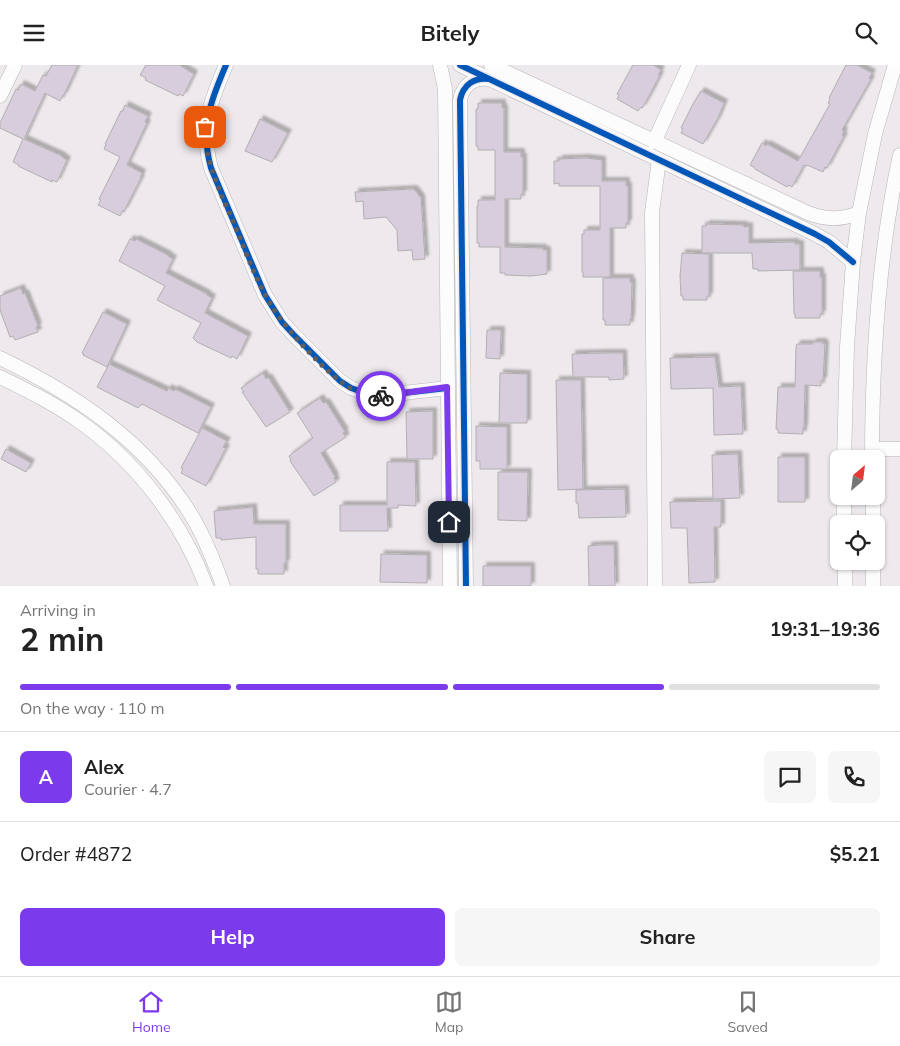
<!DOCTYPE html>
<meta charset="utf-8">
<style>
body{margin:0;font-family:Mulish,sans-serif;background:#f6f6f6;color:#222;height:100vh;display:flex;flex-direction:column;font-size:19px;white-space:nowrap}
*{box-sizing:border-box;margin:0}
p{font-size:16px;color:#767676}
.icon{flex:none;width:28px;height:28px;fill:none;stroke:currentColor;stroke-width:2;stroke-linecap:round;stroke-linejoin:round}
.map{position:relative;height:521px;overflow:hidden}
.side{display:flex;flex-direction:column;background:#fff;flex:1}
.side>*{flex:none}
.needle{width:32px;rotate:28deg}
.buttons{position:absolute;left:830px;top:385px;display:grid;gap:10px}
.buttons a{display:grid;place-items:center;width:55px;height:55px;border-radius:8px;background:#fff;box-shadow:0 1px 4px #0004;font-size:25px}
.pin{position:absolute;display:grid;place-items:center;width:42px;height:42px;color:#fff;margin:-21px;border-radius:10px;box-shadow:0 2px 8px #0006}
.courier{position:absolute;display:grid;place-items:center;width:50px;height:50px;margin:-25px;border:4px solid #7c3aed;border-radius:50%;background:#fff;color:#222;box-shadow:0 1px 6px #0007}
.overview em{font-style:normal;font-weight:700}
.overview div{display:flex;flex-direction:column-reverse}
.overview{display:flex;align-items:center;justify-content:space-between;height:85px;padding:0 20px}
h1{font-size:32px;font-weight:700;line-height:38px}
.bar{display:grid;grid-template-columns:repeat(4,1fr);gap:8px 5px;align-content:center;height:60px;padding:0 20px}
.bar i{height:6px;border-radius:4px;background:#e0e0e0}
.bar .active{background:#7c3aed}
.bar p{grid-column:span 4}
.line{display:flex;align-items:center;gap:12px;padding:0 20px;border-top:1px solid #e0e0e0}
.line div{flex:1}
.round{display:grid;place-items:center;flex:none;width:52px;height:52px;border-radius:8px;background:#f6f6f6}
.primary-button{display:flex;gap:10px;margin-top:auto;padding:10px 20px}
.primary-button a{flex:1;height:58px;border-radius:8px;background:#7c3aed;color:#fff;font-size:20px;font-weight:700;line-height:58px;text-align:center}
.primary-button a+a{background:#f6f6f6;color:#222}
header{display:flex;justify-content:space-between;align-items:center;height:65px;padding:0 20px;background:#fff;font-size:22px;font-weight:700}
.dock{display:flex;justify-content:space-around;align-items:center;height:70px;border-top:1px solid #e0e0e0;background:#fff;font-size:14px;color:#767676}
.dock a{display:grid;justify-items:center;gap:2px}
.dock .active{color:#7c3aed}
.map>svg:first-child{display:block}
</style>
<header><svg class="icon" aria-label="menu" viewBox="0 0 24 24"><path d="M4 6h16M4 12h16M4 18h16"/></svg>Bitely<svg class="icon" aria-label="search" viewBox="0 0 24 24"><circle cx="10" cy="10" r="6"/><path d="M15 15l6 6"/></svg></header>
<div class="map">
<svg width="900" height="521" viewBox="0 0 900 521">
<defs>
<filter id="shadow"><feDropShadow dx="3.5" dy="-3.5" stdDeviation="1" flood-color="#0004"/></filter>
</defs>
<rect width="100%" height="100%" fill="#eee9ec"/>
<!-- building -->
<path fill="#d7cddc" stroke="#b2afb1" filter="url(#shadow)" d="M52,0H78L64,30H63L60,36L45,28L24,74L62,91V92L67,95L57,117L52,115V117L18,101L19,100L13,97L23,74L0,63V58L16,24L18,25L21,19L35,26L43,10L46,11Z
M146,0H179L194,9L183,31L179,29L178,31L145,15L146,13L140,10Z
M633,0H653L661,5L658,10H660L648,33L642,43L641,42L638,46L617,34L619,30L617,29Z
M846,0H857L872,8L869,13L871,14L842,65L844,66L842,70L844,71L827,103L825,102L823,107L807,100L806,101L804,100L792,122L788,120L787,122L755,104V103L750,100L762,78L766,81L767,79L798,96L830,39L828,38L830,34L829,33Z
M701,26L724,38L718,53L703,79L681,68L683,64L681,63L693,39Z
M478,38H502V43H504V87H521V92H523V129H521V134H505V182L543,183V185H547V209L531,211L505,210V208H500V182H479V178H477V141H478V135H495V85H478V81H476V44H478Z
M125,40L148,51L145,57L147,58L127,100L142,108L140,113H141L124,146L123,145L120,151L98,140L101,135L99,134L120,92L104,84L106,79H105L121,46H123Z
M260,54L288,68L272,97L245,86Z
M586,93L602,95V116H626V121H628V158H626V163H610V212H583V207H582V169H584V165H600V121H559V118L554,119V96H559V94Z
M414,124L421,133L425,194L413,195L412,185L398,186L397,165L386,152L364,154L363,136L356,137L355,127Z
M706,159L744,160V162L749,161V178L795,177V179H800V205L758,206V204H753L752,188H702V161H706Z
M130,174L135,176L136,174L168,190V191L173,194L166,208L207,229V230L212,233L205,248L248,271L237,294L232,291L231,293L197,277L193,273L201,258L157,235L165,221L119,196Z
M682,188L709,189V231H707V235H683V231H681L680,211Z
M793,206H820V212H822V249H820V253H795V249H794Z
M603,213H630V217H632L631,254H630V260H605V255H603Z
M21,223L23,229L25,228L38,261L36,262L38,267L15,275L13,271L10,272L0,245V231Z
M103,247L127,259L107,302L83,290L84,289L82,288Z
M487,265H501L500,294L486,293Z
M813,277H823V279H825L823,316L821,315V321L805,320L804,363H803V369L778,368V364H776L778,322H795L796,282L797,279H813Z
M603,288H623L624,314L609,315V312H573L572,289Z
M715,292L719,322L741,321L743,369L714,370L713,323L671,324L670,293Z
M109,299L167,326L168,323L174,326L175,324L211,342L198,368L142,339L138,343L97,322Z
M263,308L266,314L268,312L290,347L266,362L242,327H244L241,323Z
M500,308L527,309V358H499Z
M556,315H581L583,424L558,425Z
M320,333L323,338L326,337L345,367L343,368L346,372L321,388L335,412L334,413L336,417L314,431L290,396L291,395L289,391L313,373L297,348Z
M433,346V394H407L406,347Z
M476,361L507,362V404H480V396H476Z
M202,363L227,376L223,382L226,383L206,421L181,408L183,404L181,403Z
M6,384L31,398L26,407L1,394Z
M738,389L740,433L713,434L712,390Z
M778,392H805V437H778Z
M387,397H415L416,441L398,440V443H387L388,466H340V440H387Z
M498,407H528L527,456L498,455Z
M625,424L626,452L579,453L578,438H576V425Z
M721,436V462H714L715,517L689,518L687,463H671L670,437Z
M253,442L254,459H286V498H284V509H258V504H256V472L221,475V473H216L214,446Z
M601,480H614L615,521H589L588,481Z
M381,489L427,490V518L380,517Z
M483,501H531V521H483Z"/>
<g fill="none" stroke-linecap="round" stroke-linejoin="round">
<defs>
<path id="minor" d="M226,0C210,37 200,63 211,103L265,230L282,257L293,269L340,316L351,323L365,328L378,331L447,323
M440,0L445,24L450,521
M460,0L815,169L829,177L853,197
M491,0L808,148C826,155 841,155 859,148
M0,31L15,0
M654,77L689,0
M0,293C75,329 145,376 190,448C204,470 214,496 223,521
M0,312C29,326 57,340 83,359C137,398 183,458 206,521
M872,384H900
M844,394L847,282L853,197L859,148L875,69L895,0
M872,394C872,292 878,190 900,90
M844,431V459
M873,431V459
M845,496V521
M873,496V521
M466,521L460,35C463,20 474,12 489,14
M655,521L652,147L659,95"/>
</defs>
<!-- minor casing -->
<use href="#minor" stroke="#b9b5b8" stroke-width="15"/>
<!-- minor -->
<use href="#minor" stroke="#fcfcfc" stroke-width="14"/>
<defs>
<path id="cycleway" d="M226,0C210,37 200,63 211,103L265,230L282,257L293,269L340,316L351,323L365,328L378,331L447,323
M460,0L815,169L829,177L853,197
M466,521L460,35C463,20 474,12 489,14"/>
</defs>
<!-- cycleway casing -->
<use href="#cycleway" stroke="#efe8ed" stroke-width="9"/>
<!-- cycleway -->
<use href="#cycleway" stroke="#0057b8" stroke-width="6"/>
</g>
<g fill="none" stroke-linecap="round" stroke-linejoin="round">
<!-- done -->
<path stroke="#605d5e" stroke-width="5" stroke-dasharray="0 9" d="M205,62C205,98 222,131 236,163C247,190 257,218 273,243C286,264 330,313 352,324C361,328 371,331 381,331"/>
<!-- route -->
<path stroke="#7c3aed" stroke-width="6" d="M381,331L447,322L449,457"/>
</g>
</svg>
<div class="buttons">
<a><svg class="needle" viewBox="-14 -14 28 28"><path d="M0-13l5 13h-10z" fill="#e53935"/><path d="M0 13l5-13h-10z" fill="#767676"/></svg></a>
<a><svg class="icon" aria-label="locate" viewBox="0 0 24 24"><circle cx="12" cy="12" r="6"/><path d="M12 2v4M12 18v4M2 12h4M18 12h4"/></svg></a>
</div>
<div class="pin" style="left:205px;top:62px;background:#ea580c"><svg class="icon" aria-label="bag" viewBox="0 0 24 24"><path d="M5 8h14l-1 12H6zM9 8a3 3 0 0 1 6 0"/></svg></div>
<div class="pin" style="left:449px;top:457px;background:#1f2937"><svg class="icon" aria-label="home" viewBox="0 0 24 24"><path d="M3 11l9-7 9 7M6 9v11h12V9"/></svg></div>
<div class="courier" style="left:381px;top:331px"><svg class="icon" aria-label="bike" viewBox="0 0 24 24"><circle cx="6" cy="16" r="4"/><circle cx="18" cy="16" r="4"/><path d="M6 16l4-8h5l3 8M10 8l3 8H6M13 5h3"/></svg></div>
</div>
<section class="side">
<div class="overview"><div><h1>2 min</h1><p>Arriving in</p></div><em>19:31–19:36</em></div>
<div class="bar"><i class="active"></i><i class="active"></i><i class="active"></i><i></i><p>On the way · 110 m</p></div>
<div class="line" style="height:90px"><b class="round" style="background:#7c3aed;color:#fff">A</b><div><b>Alex</b><p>Courier · 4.7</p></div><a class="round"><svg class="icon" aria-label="chat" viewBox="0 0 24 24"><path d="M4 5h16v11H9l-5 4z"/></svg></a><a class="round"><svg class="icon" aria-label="phone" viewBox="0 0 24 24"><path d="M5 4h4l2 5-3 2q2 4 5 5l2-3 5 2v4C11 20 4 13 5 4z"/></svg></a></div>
<div class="line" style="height:65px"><div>Order #4872</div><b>$5.21</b></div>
<div class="primary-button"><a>Help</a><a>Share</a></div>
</section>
<nav class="dock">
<a class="active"><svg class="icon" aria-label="home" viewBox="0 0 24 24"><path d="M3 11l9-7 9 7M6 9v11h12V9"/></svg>Home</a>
<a><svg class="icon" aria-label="map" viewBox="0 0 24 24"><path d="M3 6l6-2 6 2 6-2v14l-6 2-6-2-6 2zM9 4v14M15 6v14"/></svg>Map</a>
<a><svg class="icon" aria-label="saved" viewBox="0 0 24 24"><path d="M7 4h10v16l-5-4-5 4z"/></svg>Saved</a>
</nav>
